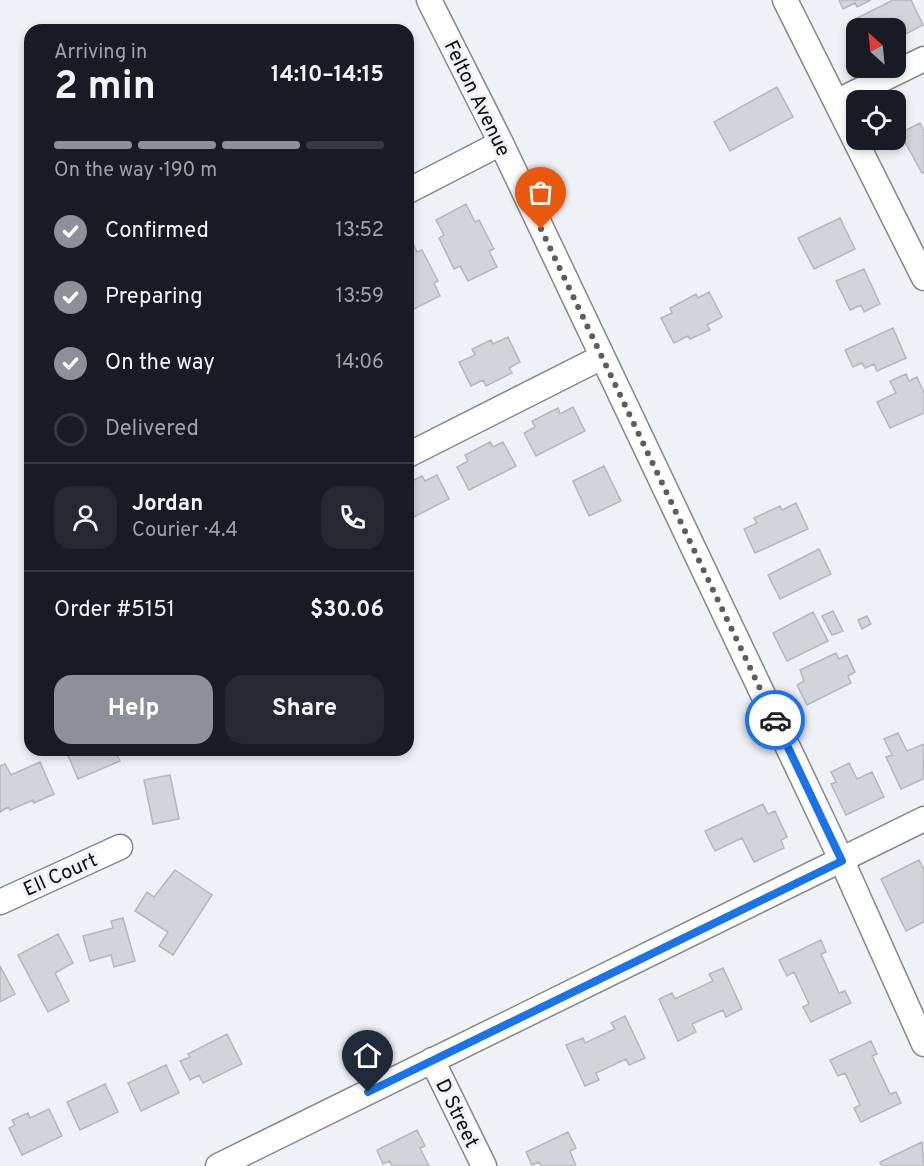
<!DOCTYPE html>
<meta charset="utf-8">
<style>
body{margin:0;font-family:Overpass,sans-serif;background:#242831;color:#f1f3f6;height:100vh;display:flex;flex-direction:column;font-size:22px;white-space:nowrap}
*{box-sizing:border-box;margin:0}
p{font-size:20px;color:#9ea1a6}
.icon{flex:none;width:33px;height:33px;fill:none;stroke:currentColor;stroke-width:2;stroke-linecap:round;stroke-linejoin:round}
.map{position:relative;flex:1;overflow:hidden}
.side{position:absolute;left:24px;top:24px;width:390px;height:732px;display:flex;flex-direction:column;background:#171b24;border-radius:18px;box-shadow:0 3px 9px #0003}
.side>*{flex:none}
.needle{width:39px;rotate:333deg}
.buttons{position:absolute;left:846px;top:18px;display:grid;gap:12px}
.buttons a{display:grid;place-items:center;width:60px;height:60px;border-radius:12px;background:#171b24;box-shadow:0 3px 9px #0003;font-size:30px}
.pin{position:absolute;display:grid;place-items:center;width:51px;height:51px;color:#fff;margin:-62px -26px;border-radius:50% 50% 50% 0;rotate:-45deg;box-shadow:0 0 6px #0007}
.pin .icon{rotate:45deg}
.courier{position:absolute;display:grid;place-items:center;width:60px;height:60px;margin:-30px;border:4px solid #1a73e8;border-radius:50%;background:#fff;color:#222;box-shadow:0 2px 8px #0007}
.headline em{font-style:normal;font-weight:700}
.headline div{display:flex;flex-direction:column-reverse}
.headline{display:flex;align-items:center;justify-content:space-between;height:102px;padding:0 30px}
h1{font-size:39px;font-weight:700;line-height:45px}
.bar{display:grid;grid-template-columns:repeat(4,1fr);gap:9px 6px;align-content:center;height:72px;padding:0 30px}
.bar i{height:8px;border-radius:4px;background:#363941}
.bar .selected{background:#8c9099}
.bar p{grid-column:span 4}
.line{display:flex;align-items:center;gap:15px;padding:0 30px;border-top:2px solid #363941}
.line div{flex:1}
.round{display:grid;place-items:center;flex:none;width:63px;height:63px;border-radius:18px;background:#242831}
ol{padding:0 30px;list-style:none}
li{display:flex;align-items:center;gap:18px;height:66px}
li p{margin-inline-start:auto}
li .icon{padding:6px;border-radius:50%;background:#8c9099;color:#fff;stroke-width:4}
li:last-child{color:#9ea1a6}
li i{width:33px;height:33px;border:3px solid #363941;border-radius:50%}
.action{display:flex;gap:12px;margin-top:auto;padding:12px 30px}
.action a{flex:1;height:69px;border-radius:18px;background:#8c9099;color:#fff;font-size:24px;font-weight:700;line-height:69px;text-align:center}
.action a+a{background:#242831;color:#f1f3f6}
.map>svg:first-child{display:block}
</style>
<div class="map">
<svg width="924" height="1166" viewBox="0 0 924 1166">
<rect width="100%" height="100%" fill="#eef1f6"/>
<!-- building -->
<path fill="#d1d4d8" stroke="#b4b7bb" stroke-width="1.5" d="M839,0H871L857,7L855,3L843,9Z
M893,0H911L923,25L896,39V28H856V31L851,21Z
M777,87L793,117L730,151L714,122Z
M920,123L924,131V172L922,173L900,133Z
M466,204L475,222L479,220L494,249L489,251L497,267L468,281L460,266L454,269L439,238L444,235L436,220Z
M840,218L855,249L814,269L798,238Z
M409,235L417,252L422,250L438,281L434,283L440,296L410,311L408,306Z
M864,269L880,304L864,312L861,305L850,310L836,281Z
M709,292L722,317L707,325L710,330L690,339L688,336L674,343L661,318L672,313L670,308L696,294L698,298Z
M893,328L906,358L877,371L874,364L865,368L862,363L853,367L845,350Z
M508,337L520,362L509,368L512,373L486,386L483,380L471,386L459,362L475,355L472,349L491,340L493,344Z
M906,374L909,381L917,377L924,393V413L890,428L877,402L896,393L890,381Z
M573,407L585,431L536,456L524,433L535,427L532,421L558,408L560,414Z
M490,442L493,447L503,442L516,466L469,490L457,467L468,461L465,455Z
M604,466L621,501L589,516L573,481Z
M437,475L449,499L408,520V483L422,476L425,481Z
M796,503L808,529L755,553L744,529L757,523L754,518L780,506L782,510Z
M819,549L831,574L780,599L768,575Z
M833,611L843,631L832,635L822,616Z
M813,612L828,641L787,661L773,633Z
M867,616L871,624L862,629L858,620Z
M836,653L839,659L847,655L855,672L848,676L851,683L807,705L797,685L804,681L800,670Z
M898,733L907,751L924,744L923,779L901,789L886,757L892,755L884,739Z
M73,750H115L120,761L78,779L67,753Z
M40,762L54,794L34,803L33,800L10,810L8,807L0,812V766L5,764L11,775Z
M849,763L857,779L872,772L884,797L846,815L831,784L836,782L831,772Z
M170,775L179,819L153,824L144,780Z
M763,804L768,814L775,811L787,837L781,840L784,848L754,862L742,838L715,851L705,831Z
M919,860L924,870V922L906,931L881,879Z
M175,870L212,895L173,955L159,946L168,932L135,911L147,892L154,897Z
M123,918L135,961L114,967L111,955L90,961L83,936L113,928L111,921Z
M58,934L73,963L55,973L69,1001L48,1012L18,955Z
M821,940L826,952L821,954L839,993L845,991L851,1003L811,1022L803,1007L809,1004L794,972L787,976L779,960Z
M0,966L15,994L0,1002Z
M723,968L742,1009L726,1017L723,1010L692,1024L696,1032L678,1041L659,999L672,993L675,999L713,981L709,974Z
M625,1016L645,1058L629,1065L626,1059L596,1073L599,1080L585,1086L566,1045L583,1038L585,1043L615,1029L611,1023Z
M227,1034L242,1064L203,1083L199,1075L190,1080L180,1061L190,1057L188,1054Z
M871,1041L877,1054L872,1056L890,1094L896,1092L901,1103L861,1122L854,1108L860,1105L845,1073L838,1076L830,1060Z
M166,1065L179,1093L141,1111L128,1083Z
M105,1084L118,1112L80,1130L67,1102Z
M49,1109L62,1136L22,1155L9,1128L15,1125L12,1120L28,1113L30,1118Z
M417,1130L425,1146L420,1148L429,1166H392L390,1161L383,1164L377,1150Z
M568,1132L576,1148L570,1151L576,1166H541L539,1162L532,1165L526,1152Z
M922,1142L924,1166H882L880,1162Z"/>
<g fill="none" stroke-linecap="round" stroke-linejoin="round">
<defs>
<path id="minor" d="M429,0L501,143L842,861L924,1044
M785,0L924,278
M836,102L924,59
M408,191L501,143
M408,455L602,357
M0,902L120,847
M432,1060L484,1166
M218,1166L924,819"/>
</defs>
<!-- minor casing -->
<use href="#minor" stroke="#84878b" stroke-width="27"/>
<!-- minor -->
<use href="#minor" stroke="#fff" stroke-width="24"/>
</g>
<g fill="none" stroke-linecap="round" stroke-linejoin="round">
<!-- done -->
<path stroke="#5b5d60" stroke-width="6" stroke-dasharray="0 10.8" d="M541,229L775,720"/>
<!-- route -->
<path stroke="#1a73e8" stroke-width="8" d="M368,1092L842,861L775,720"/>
</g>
<g text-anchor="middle" stroke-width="6" stroke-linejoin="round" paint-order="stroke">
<!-- street labels -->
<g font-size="20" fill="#0c0d0f" stroke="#eef1f6">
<text transform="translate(478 98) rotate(64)" y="7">Felton Avenue</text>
<text transform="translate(60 874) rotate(-24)" y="7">Ell Court</text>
<text transform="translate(458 1113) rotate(64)" y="7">D Street</text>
</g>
</g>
</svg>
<div class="buttons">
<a><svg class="needle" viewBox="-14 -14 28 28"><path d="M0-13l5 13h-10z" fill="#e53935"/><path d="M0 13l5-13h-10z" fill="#9ea1a6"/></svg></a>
<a><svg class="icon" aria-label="locate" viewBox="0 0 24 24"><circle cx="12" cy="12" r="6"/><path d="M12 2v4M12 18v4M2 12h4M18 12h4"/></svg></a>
</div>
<div class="pin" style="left:541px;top:229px;background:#ea580c"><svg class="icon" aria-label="bag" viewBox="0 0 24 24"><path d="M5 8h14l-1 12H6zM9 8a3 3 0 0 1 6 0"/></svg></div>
<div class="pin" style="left:368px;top:1092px;background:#1f2937"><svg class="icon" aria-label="home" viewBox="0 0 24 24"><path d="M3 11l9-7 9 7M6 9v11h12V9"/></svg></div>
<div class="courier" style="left:775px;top:720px"><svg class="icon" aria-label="car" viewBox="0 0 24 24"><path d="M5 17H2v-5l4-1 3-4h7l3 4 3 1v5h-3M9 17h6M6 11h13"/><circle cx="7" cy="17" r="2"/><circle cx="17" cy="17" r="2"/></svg></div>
<section class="side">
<div class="headline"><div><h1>2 min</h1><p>Arriving in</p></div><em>14:10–14:15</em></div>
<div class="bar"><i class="selected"></i><i class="selected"></i><i class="selected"></i><i></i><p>On the way · 190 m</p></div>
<ol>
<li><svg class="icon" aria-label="check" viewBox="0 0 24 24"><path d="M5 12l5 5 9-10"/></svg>Confirmed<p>13:52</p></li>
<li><svg class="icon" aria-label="check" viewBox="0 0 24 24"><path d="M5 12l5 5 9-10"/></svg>Preparing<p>13:59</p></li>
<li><svg class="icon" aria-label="check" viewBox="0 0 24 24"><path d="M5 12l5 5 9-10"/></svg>On the way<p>14:06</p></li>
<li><i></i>Delivered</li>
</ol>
<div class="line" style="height:108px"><a class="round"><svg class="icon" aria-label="person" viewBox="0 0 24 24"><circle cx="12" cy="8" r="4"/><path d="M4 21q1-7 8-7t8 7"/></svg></a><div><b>Jordan</b><p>Courier · 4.4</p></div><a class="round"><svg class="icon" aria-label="phone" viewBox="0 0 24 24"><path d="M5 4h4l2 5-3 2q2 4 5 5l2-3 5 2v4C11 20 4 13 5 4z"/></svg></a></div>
<div class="line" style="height:78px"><div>Order #5151</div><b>$30.06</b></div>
<div class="action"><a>Help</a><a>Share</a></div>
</section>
</div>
